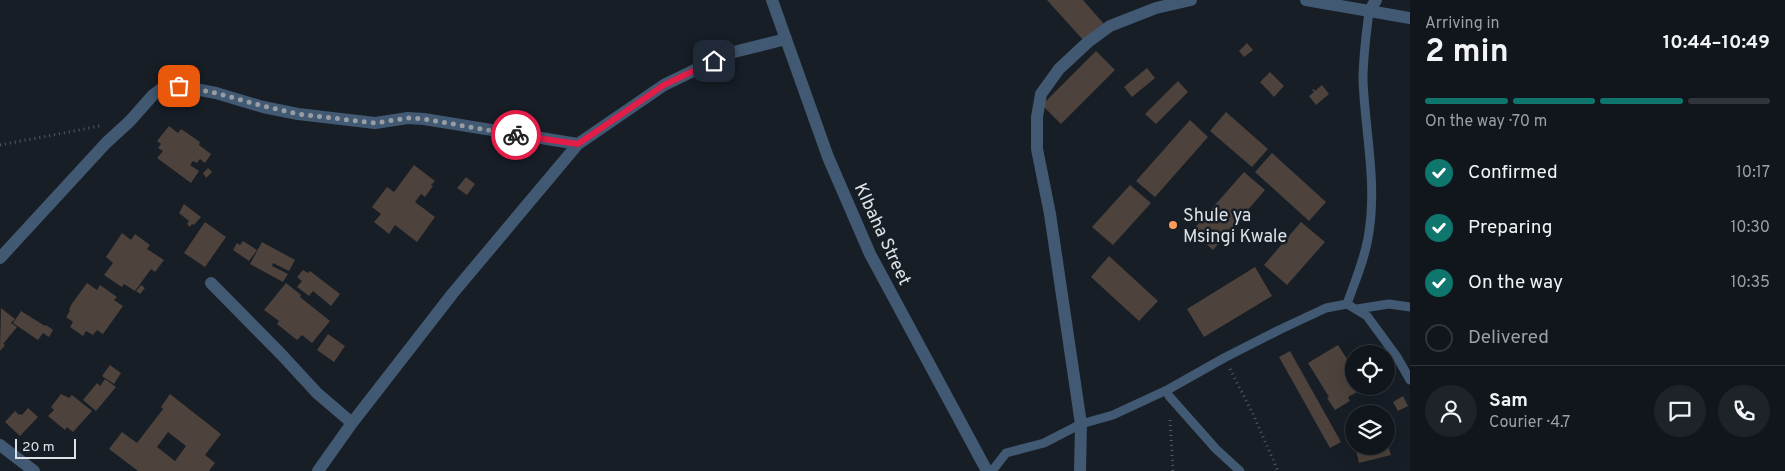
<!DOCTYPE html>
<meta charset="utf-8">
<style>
body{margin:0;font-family:Overpass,sans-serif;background:#1e2329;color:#f1f3f6;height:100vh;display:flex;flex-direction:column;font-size:19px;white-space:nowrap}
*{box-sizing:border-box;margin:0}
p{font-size:16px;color:#9c9fa3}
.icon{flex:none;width:28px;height:28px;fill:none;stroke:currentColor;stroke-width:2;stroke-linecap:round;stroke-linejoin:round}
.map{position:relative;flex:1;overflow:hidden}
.side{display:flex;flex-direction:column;background:#11161c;width:375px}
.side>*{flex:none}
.tools{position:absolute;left:1345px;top:345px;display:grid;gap:10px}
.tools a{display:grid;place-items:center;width:50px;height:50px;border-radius:50%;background:#11161c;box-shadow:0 5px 20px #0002,0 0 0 1px #30353b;font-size:25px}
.scale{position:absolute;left:15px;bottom:12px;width:61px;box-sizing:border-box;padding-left:5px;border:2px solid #dde2e7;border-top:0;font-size:14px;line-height:18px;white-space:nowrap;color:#dde2e7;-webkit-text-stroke:4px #171e26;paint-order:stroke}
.pin{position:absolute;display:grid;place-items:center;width:42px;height:42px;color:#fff;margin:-21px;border-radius:10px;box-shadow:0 2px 8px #0006}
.courier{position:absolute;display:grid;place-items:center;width:50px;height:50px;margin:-25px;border:4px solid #e11d48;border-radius:50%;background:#fff;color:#222;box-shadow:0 1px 6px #0007}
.headline em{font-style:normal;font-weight:700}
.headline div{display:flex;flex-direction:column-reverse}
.headline{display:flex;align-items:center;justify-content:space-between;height:85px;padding:0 15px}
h1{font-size:32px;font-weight:700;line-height:38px}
.bar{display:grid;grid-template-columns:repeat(4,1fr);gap:8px 5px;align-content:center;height:60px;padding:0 15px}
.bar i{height:6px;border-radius:4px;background:#30353b}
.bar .selected{background:#0f766e}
.bar p{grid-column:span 4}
.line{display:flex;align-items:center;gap:12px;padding:0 15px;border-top:1px solid #30353b}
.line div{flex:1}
.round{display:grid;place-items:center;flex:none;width:52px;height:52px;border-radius:26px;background:#1e2329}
ol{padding:0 15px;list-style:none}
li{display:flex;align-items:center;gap:15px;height:55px}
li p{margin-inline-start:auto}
li .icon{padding:5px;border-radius:50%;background:#0f766e;color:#fff;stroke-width:4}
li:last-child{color:#9c9fa3}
li i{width:28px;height:28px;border:2px solid #30353b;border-radius:50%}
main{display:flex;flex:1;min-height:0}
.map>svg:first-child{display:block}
</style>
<main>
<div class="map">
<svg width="1410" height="471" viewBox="0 0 1410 471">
<rect width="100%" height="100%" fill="#171e26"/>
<!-- building -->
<path fill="#4d423c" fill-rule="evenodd" d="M1047,0H1083L1104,24L1084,41Z
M1247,43L1253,50L1244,57L1239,51Z
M1096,51L1115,70L1061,124L1042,105Z
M1147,68L1155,78L1132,97L1124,87Z
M1270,72L1284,86L1274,97L1260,82Z
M1178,81L1188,92L1156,124L1145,114Z
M1322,85L1329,94L1316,105L1309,96L1314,92L1312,90L1314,89L1315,91Z
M1226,112L1268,149L1252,167L1210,131Z
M1190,120L1208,137L1155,197L1136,181Z
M169,126L178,133L181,129L200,142L199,145L211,154L205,163L200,159L197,163L193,161L190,165L199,171L191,183L157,158L163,151L158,148L161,144L157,141Z
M1272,153L1326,202L1309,221L1255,172Z
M414,165L435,181L431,185L433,186L425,197L421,194L415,202L435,217L417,242L395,225L389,234L374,222L381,214L372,207L387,187L394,192Z
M208,168L212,172L206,178L203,173Z
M1244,172L1265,190L1213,250L1192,231Z
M466,177L475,184L467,195L457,188Z
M1130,185L1151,203L1113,245L1092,227Z
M184,204L201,217L194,225L192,224L190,227L187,224L189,221L179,213Z
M205,222L226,237L205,267L184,253Z
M1301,222L1325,242L1287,285L1264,265Z
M122,233L131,240L135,234L150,245L147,249L164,260L155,272L151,269L135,291L124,284L122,287L104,275L113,263L106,257Z
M243,241L257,250L249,261L233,250L237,243L240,245Z
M262,242L295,260L289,271L273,263L272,266L288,274L283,282L250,264Z
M1109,256L1158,301L1139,321L1091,277Z
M1255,267L1272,296L1204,337L1187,309Z
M303,270L308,273L310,271L340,294L331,306L313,291L309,296L297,287L302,281L297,277Z
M87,283L97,290L100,285L117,297L114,300L123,306L103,334L97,330L93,335L86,331L83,336L70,327L73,322L66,317L70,311L69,310L71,305Z
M286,283L301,295L300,297L330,321L312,343L302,335L297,340L277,324L279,321L264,310Z
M141,285L145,288L140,294L136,291Z
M1,308L15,319L11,323L17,327L3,344L5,345L0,351Z
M21,311L45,326L46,325L53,330L49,337L43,333L38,340L13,323Z
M328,334L345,346L334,362L317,350Z
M1338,345L1347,359L1354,361V378L1351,380L1357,392L1348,397L1350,401L1335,410L1327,398L1329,397L1308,363Z
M1290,351L1341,442L1330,448L1279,357Z
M110,365L121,373L114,384L102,376Z
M105,379L116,387L96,411L83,400L97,383L100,386Z
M61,394L69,398L72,395L92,411L73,432L67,427L65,430L48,416L54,410L51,407Z
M170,394L221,434L205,455L215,463L209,471H138L109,449L122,432L137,443L163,409L161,407ZM168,432L186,446L175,461L157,447Z
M1403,396L1408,406L1398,411L1393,402Z
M28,408L38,417L20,436L5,422L15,411L19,415L20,414L22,415Z
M1386,440L1391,455L1359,463L1355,446H1386Z"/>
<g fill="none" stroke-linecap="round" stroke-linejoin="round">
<!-- path -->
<path stroke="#555b62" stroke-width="3" stroke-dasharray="1 4" stroke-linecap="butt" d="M0,145L100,126
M1230,369L1253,414L1278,471
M1170,420L1173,471"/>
<!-- service -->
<path stroke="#415972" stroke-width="9" d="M1347,304C1355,281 1366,256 1369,232C1377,181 1365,131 1363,80C1363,57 1366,35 1369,12
M1357,309L1389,304L1410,307
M1169,396L1216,449L1240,471
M992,471L1006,453L1044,443L1081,424L1113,415L1169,389L1224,358L1279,330L1326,308L1347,304L1367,316L1397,357L1410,380"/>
<!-- minor -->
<path stroke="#415972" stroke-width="12" d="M772,0L828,157L870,254L987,471
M1306,0L1410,18
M1369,12L1376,0
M0,258L106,143L130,121L153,95L165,86H179L216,93L263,107L298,114L375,123L408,118L424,119L578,144
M211,283L281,354L317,393L352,423
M0,445L34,471
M318,471L352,423L453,293L578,144L664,85L730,53L786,39
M1080,471L1081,424L1050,214L1037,149V117L1041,94L1059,69L1088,42L1110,26L1156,8L1191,0"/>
</g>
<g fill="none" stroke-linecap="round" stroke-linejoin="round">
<!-- done -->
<path stroke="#989da3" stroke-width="5" stroke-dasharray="0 9" d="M179,86L216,93L263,106L298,114L375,123L408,118L424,119L516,135"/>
<!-- route -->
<path stroke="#e11d48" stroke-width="6" d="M516,135L578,144L664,85L714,61"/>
</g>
<!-- markers -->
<circle fill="#ff9b5b" stroke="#171e26" stroke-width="2" cx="1173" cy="225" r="5"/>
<g text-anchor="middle" stroke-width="5" stroke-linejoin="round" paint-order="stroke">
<!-- poi labels -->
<g font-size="18" fill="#dde2e7" stroke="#171e26" text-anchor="start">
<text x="1183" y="221">Shule ya<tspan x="1183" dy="21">Msingi Kwale</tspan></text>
</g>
<!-- street labels -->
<g font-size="18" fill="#dde2e7" stroke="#171e26">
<text transform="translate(883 234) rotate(65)" y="6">KIbaha Street</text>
</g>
</g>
</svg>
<div class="tools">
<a><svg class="icon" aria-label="locate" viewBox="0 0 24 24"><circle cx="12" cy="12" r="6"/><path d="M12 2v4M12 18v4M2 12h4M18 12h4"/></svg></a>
<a><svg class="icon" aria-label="layers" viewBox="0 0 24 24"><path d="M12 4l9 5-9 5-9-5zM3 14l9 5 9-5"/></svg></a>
</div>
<div class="scale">20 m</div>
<div class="pin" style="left:179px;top:86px;background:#ea580c"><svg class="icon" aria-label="bag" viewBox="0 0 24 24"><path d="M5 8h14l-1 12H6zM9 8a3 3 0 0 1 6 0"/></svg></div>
<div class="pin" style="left:714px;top:61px;background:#1f2937"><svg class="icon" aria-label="home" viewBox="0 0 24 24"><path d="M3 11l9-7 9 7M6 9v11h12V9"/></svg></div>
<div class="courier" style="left:516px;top:135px"><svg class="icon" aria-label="bike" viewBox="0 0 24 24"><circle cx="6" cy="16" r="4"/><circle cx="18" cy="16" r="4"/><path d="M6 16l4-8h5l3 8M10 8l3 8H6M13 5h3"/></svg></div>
</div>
<section class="side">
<div class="headline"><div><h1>2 min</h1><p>Arriving in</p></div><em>10:44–10:49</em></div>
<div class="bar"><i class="selected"></i><i class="selected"></i><i class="selected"></i><i></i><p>On the way · 70 m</p></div>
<ol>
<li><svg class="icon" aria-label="check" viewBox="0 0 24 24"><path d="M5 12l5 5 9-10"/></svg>Confirmed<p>10:17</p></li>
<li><svg class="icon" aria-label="check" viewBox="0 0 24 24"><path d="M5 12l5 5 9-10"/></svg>Preparing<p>10:30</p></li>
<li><svg class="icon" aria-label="check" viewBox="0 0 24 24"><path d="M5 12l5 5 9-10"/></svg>On the way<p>10:35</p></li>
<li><i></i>Delivered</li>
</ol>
<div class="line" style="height:90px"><a class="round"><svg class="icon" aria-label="person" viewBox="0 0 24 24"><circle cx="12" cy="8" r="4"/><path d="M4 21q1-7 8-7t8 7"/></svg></a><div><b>Sam</b><p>Courier · 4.7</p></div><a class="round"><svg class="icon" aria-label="chat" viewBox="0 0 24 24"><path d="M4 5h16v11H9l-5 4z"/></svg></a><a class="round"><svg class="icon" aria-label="phone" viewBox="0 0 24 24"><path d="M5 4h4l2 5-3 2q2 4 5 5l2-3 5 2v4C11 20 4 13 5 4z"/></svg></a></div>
</section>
</main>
